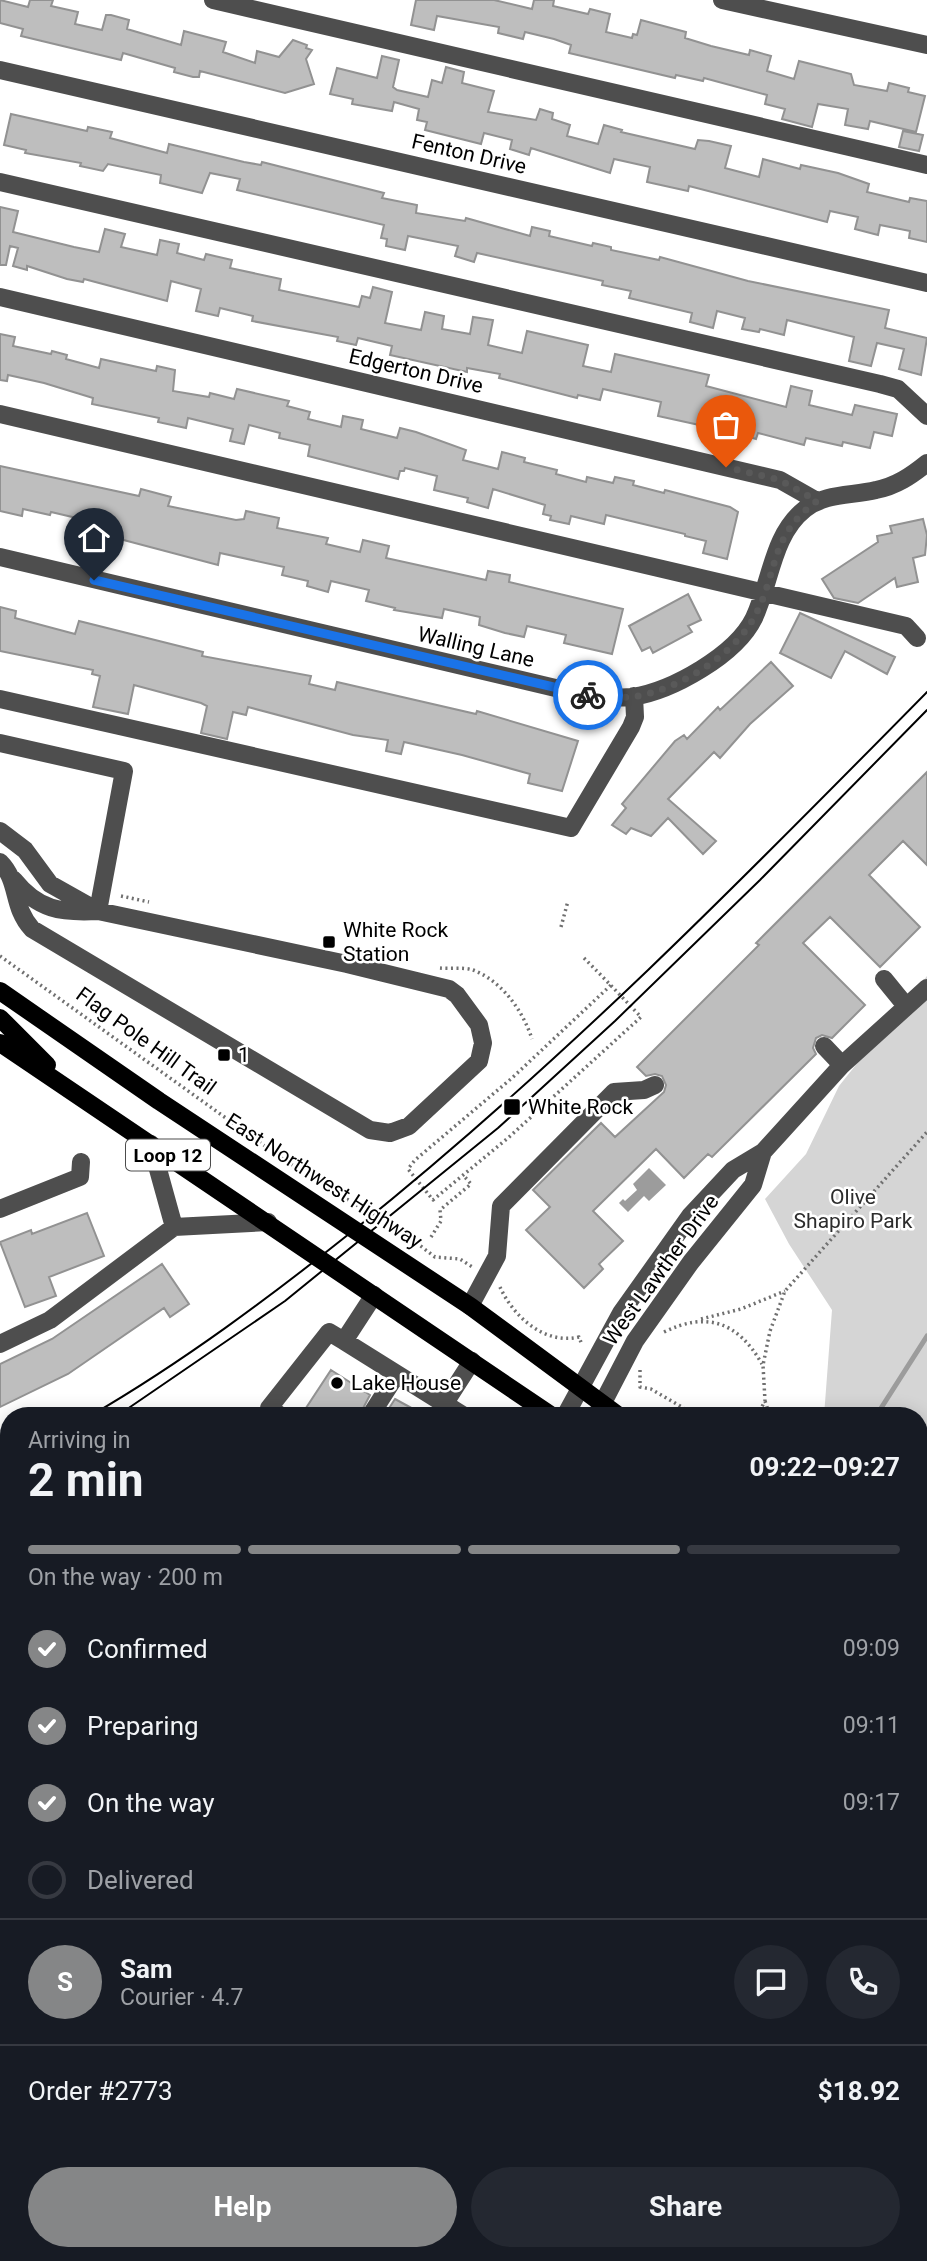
<!DOCTYPE html>
<meta charset="utf-8">
<style>
body{margin:0;font-family:Roboto,sans-serif;background:#242831;color:#f1f3f6;height:100vh;display:flex;flex-direction:column;font-size:26px;white-space:nowrap}
*{box-sizing:border-box;margin:0}
p{font-size:23px;color:#9ea1a6}
.icon{flex:none;width:38px;height:38px;fill:none;stroke:currentColor;stroke-width:2;stroke-linecap:round;stroke-linejoin:round}
.map{position:relative;flex:1;overflow:hidden}
.side{position:absolute;left:0px;top:1407px;width:928px;height:854px;display:flex;flex-direction:column;background:#171b24;border-radius:28px 28px 0 0;box-shadow:0 4px 18px #0003}
.side>*{flex:none}
.pin{position:absolute;display:grid;place-items:center;width:60px;height:60px;color:#fff;margin:-72px -30px;border-radius:50% 50% 50% 0;rotate:-45deg;box-shadow:0 0 7px #0007}
.pin .icon{rotate:45deg}
.courier{position:absolute;display:grid;place-items:center;width:70px;height:70px;margin:-35px;border:5px solid #1a73e8;border-radius:50%;background:#fff;color:#222;box-shadow:0 2px 9px #0007}
.headline em{font-style:normal;font-weight:700}
.headline div{display:flex;flex-direction:column-reverse}
.headline{display:flex;align-items:center;justify-content:space-between;height:119px;padding:0 28px}
h1{font-size:46px;font-weight:700;line-height:52px}
.bar{display:grid;grid-template-columns:repeat(4,1fr);gap:10px 7px;align-content:center;height:84px;padding:0 28px}
.bar i{height:9px;border-radius:5px;background:#363941}
.bar .current{background:#858687}
.bar p{grid-column:span 4}
.line{display:flex;align-items:center;gap:18px;padding:0 28px;border-top:2px solid #363941}
.line div{flex:1}
.round{display:grid;place-items:center;flex:none;width:74px;height:74px;border-radius:37px;background:#242831}
ol{padding:0 28px;list-style:none}
li{display:flex;align-items:center;gap:21px;height:77px}
li p{margin-inline-start:auto}
li .icon{padding:7px;border-radius:50%;background:#858687;color:#fff;stroke-width:4}
li:last-child{color:#9ea1a6}
li i{width:38px;height:38px;border:4px solid #363941;border-radius:50%}
.action{display:flex;gap:14px;margin-top:auto;padding:14px 28px}
.action a{flex:1;height:80px;border-radius:42px;background:#858687;color:#fff;font-size:28px;font-weight:700;line-height:80px;text-align:center}
.action a+a{background:#242831;color:#f1f3f6}
.map>svg:first-child{display:block}
</style>
<div class="map">
<svg width="927" height="2261" viewBox="0 0 927 2261">
<rect width="100%" height="100%" fill="#fff"/>
<!-- green -->
<path fill="#d5d5d5" d="M927,976V1512L919,1507V1416H824L832,1310L789,1244L765,1199L806,1154L839,1086Z
M919,1696L927,1701V2261H382L387,2252H919Z
M0,2186L9,2188V2252H336L380,2261H0Z"/>
<!-- water -->
<path fill="#9c9c9c" d="M649,1168L666,1185L649,1201L644,1196L628,1212L619,1203L623,1199L625,1201L637,1190L633,1184Z"/>
<g fill="none" stroke-linecap="round" stroke-linejoin="round">
<!-- stream -->
<path stroke="#9c9c9c" stroke-width="5" d="M876,1416L927,1336
M919,2044L927,2040
M895,2252L896,2261"/>
</g>
<!-- building -->
<path fill="#bebebe" stroke="#929292" stroke-width="2" d="M0,0L28,7L30,0H53L51,6L78,12L75,24L102,30L106,15H111L129,20L127,29L181,45L184,31L226,42L223,52L255,63L257,51L279,57L293,40L307,45L306,48L312,50L306,59L314,84L285,93L200,71L199,77H193L174,72L175,68L123,53L121,60L21,36L23,29L0,23Z
M416,0H494L532,9L534,0H554L553,6L588,14L590,9L610,14L606,32L632,38L633,34L637,35L641,20L686,32L685,38L711,46L749,55L750,50L771,56L767,71L794,79L799,61L851,74L854,85L887,91L889,83L909,88L908,92L925,96L916,132L870,121L868,129L845,125L848,109L818,104L812,127L782,119L785,109L765,104L767,95L704,78L703,81L676,75L675,78L569,53L571,45L554,39L525,32L523,39L498,33L499,27L437,16L434,30L411,25Z
M382,56L399,60L393,87L397,90L428,97L432,80L442,83L446,67L464,72L462,83L494,91L488,112L536,120L540,109L553,113L552,119L570,125L567,136L598,144L604,125L622,130L621,132L695,149L698,140L709,141L731,146L725,168L759,177L763,159L800,169L801,165L838,173L869,184L867,192L909,202L910,198L927,201V242L909,238L910,231L880,225L878,235L855,229L858,217L830,211L827,222L689,186L688,191L647,182L650,167L614,159L610,173L531,148L529,155L510,149L512,140L484,133L481,144L425,130L427,122L417,120L419,109L394,102L392,111L352,104L353,99L330,94L337,68L377,78Z
M11,114L87,131L88,127L112,132L110,138L167,153L169,144L244,162L261,165L262,162L384,193L382,198L417,205L416,213L465,221L466,218L530,236L532,227L550,231L549,236L592,246L593,243L611,247V250L659,260L660,257L748,281L889,310L885,328L927,338L921,375L899,369L904,349L877,343L871,366L849,361L854,337L787,320L784,335L760,329L759,332L742,329L745,318L717,311L713,328L690,322L692,313L629,298L631,291L602,285L603,281L477,253L474,262L455,256L458,246L408,236L405,250L386,246L387,239L381,238L384,225L237,190L240,179L210,173L202,193L160,183L161,175L108,164L103,171L80,166L81,163L25,153L26,150L4,145Z
M903,131L923,135L919,151L899,147Z
M0,207L18,211L13,232L74,247L99,252L105,229L125,234L121,247L157,255L160,240L179,244L177,253L204,260L206,254L232,260L230,268L281,279L279,290L359,307L362,296L370,298L373,287L392,292L385,323L421,330L425,312L444,316L442,329L470,334L473,317L493,320L488,345L522,353L527,331L588,345L583,366L611,372L615,354L709,375L706,386L786,407L791,386L812,391L809,405L852,415L855,405L897,414L892,436L874,432L870,448L843,442L842,446L806,438L804,445L758,433L756,439L736,433L738,427L706,419L704,426L658,416L661,402L603,389L600,400L578,395L577,398L499,378L500,374L467,368V372L390,355L392,346L358,338L356,345L337,341L338,337L252,321L253,316L220,308L218,316L196,311L201,289L171,281L167,301L84,279L83,282L67,279L27,266V270L13,266L18,248L10,246L6,265H0Z
M0,334L15,337L13,346L51,354L52,351L67,355L66,359L99,368L101,359L156,371L157,366L175,370L173,391L209,397L210,393L234,399L237,389L289,401L287,406L310,412L308,419L341,427L343,416L363,420L361,429L397,438L400,428L416,432L466,450L463,460L498,469L502,452L525,458L524,462L557,470L556,474L586,482L587,477L613,483L615,477L634,481L633,485L664,493L665,490L730,507L738,512L727,559L703,553L706,541L685,536V534L606,515L604,524L571,516L569,524L550,520L551,516L543,514L545,505L493,489L488,508L467,502L468,498L434,490L437,476L405,468L404,471H400L398,479L308,456L310,445L279,438L280,433L249,425L244,444L230,441L233,429L188,418L186,428L158,422L159,418L92,404L93,398L44,383L8,375L7,381L0,380Z
M0,466L139,496L141,489L171,497L168,506L236,520L244,519L246,511L279,518L277,528L328,538L326,544L360,552L363,540L389,546L386,558L486,580L488,571L510,575L509,582L623,609L612,654L564,643L566,635L527,626L524,637L505,633L479,625L480,617L444,609L442,618L394,610L395,608L366,601L369,590L331,581L328,592L307,586L308,581L282,575L284,567L220,553L218,565L116,538L119,528L51,512L50,515L23,509L22,516L0,511Z
M923,519L927,535L925,555L913,558L918,582L897,587L895,578L858,603L834,598L822,579L878,542L877,536L892,533L890,526Z
M688,594L701,620L688,626L692,632L653,653L650,647L642,651L629,626Z
M0,607L16,611L15,618L75,634L79,621L203,652L202,656L311,676L309,684L335,690L337,682L476,714L477,711L578,741L562,791L528,783L530,774L462,755L404,742L401,754L386,751L388,740L353,735L248,707L246,715L233,712L227,739L201,733L207,706L201,703L134,685L128,714L93,707L100,676L92,674L93,670L0,651Z
M800,613L895,657L887,674L845,651L831,678L780,653Z
M771,662L793,686L750,724L720,758L714,752L668,799L716,841L703,854L668,818L651,836L631,828L626,834L612,825L626,808L622,804L675,741L684,735L687,739L718,707L720,710Z
M927,772V865L903,841L869,875L920,927L880,967L830,917L803,943L865,1005L832,1038L822,1035L816,1038L813,1048L816,1054L712,1157L708,1154L684,1178L656,1149L593,1211L623,1241L599,1264L603,1269L584,1288L526,1230L550,1207L533,1190L601,1123L615,1137L664,1092L666,1085L662,1076L655,1074L646,1076L637,1067L759,945L756,943Z
M87,1213L104,1256L49,1277L56,1296L25,1307L0,1242L31,1230L32,1234Z
M162,1264L189,1304L170,1317L164,1308L68,1374L0,1407V1364L52,1339Z
M331,1370L370,1395L359,1416H318L306,1408Z
M395,1399L426,1416H384Z"/>
<g fill="none" stroke-linecap="round" stroke-linejoin="round">
<!-- path -->
<path stroke="#707070" stroke-width="3.5" stroke-dasharray="2 3.5" stroke-linecap="butt" d="M121,896L149,902
M561,927L568,901
M0,956L283,1159L363,1209L384,1218L435,1257L460,1259L474,1268
M584,958C603,977 622,997 641,1017L508,1138L433,1200L408,1169L415,1160L512,1078L611,985
M440,968C450,969 464,967 473,970C502,981 523,1011 532,1039
M431,1237L441,1221L440,1210L471,1184L464,1176
M500,1287C513,1316 544,1345 579,1337L582,1345
M701,1319L741,1309L785,1291
M664,1332C707,1311 738,1322 762,1364
M640,1370V1387L651,1389L697,1416
M765,1401L770,1416
M757,1416L765,1401L763,1365L770,1331L785,1291L927,1132
M919,1534L927,1539
M0,1751L8,1753L9,1747
M0,1909L5,1910L2,1925
M5,1910L9,1894
M4,2033L1,2023L9,2012
M461,2261L472,2252"/>
<!-- minor -->
<path stroke="#4e4e4e" stroke-width="18" d="M213,0L927,165
M722,0L927,45
M0,70L927,283
M0,182L880,384L898,389L927,416
M0,297L780,480L817,501
M0,414L906,626L917,638
M0,557L585,695C601,696 616,699 632,697C672,691 736,655 754,618C771,582 772,535 805,509C825,493 852,496 876,490C896,486 911,476 927,463
M0,699L571,828L631,727L635,717L634,696
M0,743L124,771L98,911
M0,831L25,850L50,884L98,911
M0,862C20,882 11,906 32,929L370,1130L390,1133L409,1126L479,1061L483,1043L479,1025L457,995L449,989L347,964L98,911C61,913 38,910 14,880
M884,979L906,1006
M824,1046L842,1065
M151,1144L174,1227
M0,1209L80,1177L81,1162
M470,1306L497,1256L501,1206L614,1092L644,1090L655,1085
M344,1341L464,1416
M0,1344L50,1320L174,1227L268,1222
M445,1403L472,1361
M281,1416L269,1408L329,1332L344,1341L374,1295
M370,1416L397,1374
M565,1416L621,1313L690,1216L733,1170L763,1152L842,1065L927,988
M596,1416L635,1341L691,1262L753,1185L763,1152
M0,1532L9,1531
M0,1700L9,1698
M0,1721L9,1723
M0,1855L9,1819
M0,2172L9,2174
M269,2261L283,2252
M331,2261L342,2252"/>
<!-- major -->
<path stroke="#000" stroke-width="18" d="M0,991L159,1101L470,1306L619,1416
M0,1018L47,1065
M0,1043L552,1416
M919,1616L927,1621
M919,1682L927,1687
M0,2231L9,2233
M76,2252L91,2261
M101,2252L154,2261
M238,2261L269,2252"/>
<!-- tram -->
<path stroke="#000" stroke-width="2" d="M90,1416C183,1362 270,1297 354,1230C560,1065 742,880 927,692
M117,1416L285,1301L498,1128L615,1021L760,880L927,710
M0,1463L9,1459
M0,1478L9,1473"/>
</g>
<g fill="none" stroke-linecap="round" stroke-linejoin="round">
<!-- done -->
<path stroke="#595959" stroke-width="7" stroke-dasharray="0 12.6" d="M588,695C603,696 617,698 632,697C675,691 729,659 752,621C779,576 767,537 817,501L780,480L726,467"/>
<!-- route -->
<path stroke="#1a73e8" stroke-width="9" d="M94,580L588,695"/>
</g>
<!-- markers -->
<g fill="#000" stroke="#fff" stroke-width="2.5">
<rect x="322" y="935" width="14" height="14" rx="3.5"/>
<rect x="217" y="1048" width="14" height="14" rx="3.5"/>
<rect x="503" y="1098" width="18" height="18" rx="3.5"/>
<circle cx="337" cy="1383" r="7"/>
</g>
<g text-anchor="middle" stroke-width="5" stroke-linejoin="round" paint-order="stroke">
<!-- shield labels -->
<rect fill="#fff" stroke="#4c4c4c" stroke-width="2" x="126" y="1139.5" width="84" height="31" rx="5"/>
<g font-size="19" font-weight="bold" fill="#000">
<text x="168" y="1162">Loop 12</text>
</g>
<!-- street labels -->
<g font-size="21" fill="#000" stroke="#fff">
<text transform="translate(469 154) rotate(13)" y="7">Fenton Drive</text>
<text transform="translate(416 371) rotate(13)" y="7">Edgerton Drive</text>
<text transform="translate(476 647) rotate(13)" y="7">Walling Lane</text>
<text transform="translate(146 1041) rotate(36)" y="7">Flag Pole Hill Trail</text>
<text transform="translate(324 1181) rotate(33)" y="7">East Northwest Highway</text>
<text transform="translate(661 1270) rotate(-54)" y="7">West Lawther Drive</text>
</g>
<!-- poi labels -->
<g font-size="21" fill="#000" stroke="#fff" text-anchor="start">
<text x="343" y="937">White Rock<tspan x="343" dy="24">Station</tspan></text>
<text x="238" y="1062">1</text>
<text x="528" y="1114">White Rock</text>
<text x="351" y="1390">Lake House</text>
</g>
<!-- park labels -->
<g font-size="21" fill="#2c2c2c" stroke="#fff">
<text x="853" y="1204">Olive<tspan x="853" dy="24">Shapiro Park</tspan></text>
</g>
</g>
</svg>
<div class="pin" style="left:726px;top:467px;background:#ea580c"><svg class="icon" aria-label="bag" viewBox="0 0 24 24"><path d="M5 8h14l-1 12H6zM9 8a3 3 0 0 1 6 0"/></svg></div>
<div class="pin" style="left:94px;top:580px;background:#1f2937"><svg class="icon" aria-label="home" viewBox="0 0 24 24"><path d="M3 11l9-7 9 7M6 9v11h12V9"/></svg></div>
<div class="courier" style="left:588px;top:695px"><svg class="icon" aria-label="bike" viewBox="0 0 24 24"><circle cx="6" cy="16" r="4"/><circle cx="18" cy="16" r="4"/><path d="M6 16l4-8h5l3 8M10 8l3 8H6M13 5h3"/></svg></div>
<section class="side">
<div class="headline"><div><h1>2 min</h1><p>Arriving in</p></div><em>09:22–09:27</em></div>
<div class="bar"><i class="current"></i><i class="current"></i><i class="current"></i><i></i><p>On the way · 200 m</p></div>
<ol>
<li><svg class="icon" aria-label="check" viewBox="0 0 24 24"><path d="M5 12l5 5 9-10"/></svg>Confirmed<p>09:09</p></li>
<li><svg class="icon" aria-label="check" viewBox="0 0 24 24"><path d="M5 12l5 5 9-10"/></svg>Preparing<p>09:11</p></li>
<li><svg class="icon" aria-label="check" viewBox="0 0 24 24"><path d="M5 12l5 5 9-10"/></svg>On the way<p>09:17</p></li>
<li><i></i>Delivered</li>
</ol>
<div class="line" style="height:126px"><b class="round" style="background:#858687;color:#fff">S</b><div><b>Sam</b><p>Courier · 4.7</p></div><a class="round"><svg class="icon" aria-label="chat" viewBox="0 0 24 24"><path d="M4 5h16v11H9l-5 4z"/></svg></a><a class="round"><svg class="icon" aria-label="phone" viewBox="0 0 24 24"><path d="M5 4h4l2 5-3 2q2 4 5 5l2-3 5 2v4C11 20 4 13 5 4z"/></svg></a></div>
<div class="line" style="height:91px"><div>Order #2773</div><b>$18.92</b></div>
<div class="action"><a>Help</a><a>Share</a></div>
</section>
</div>
